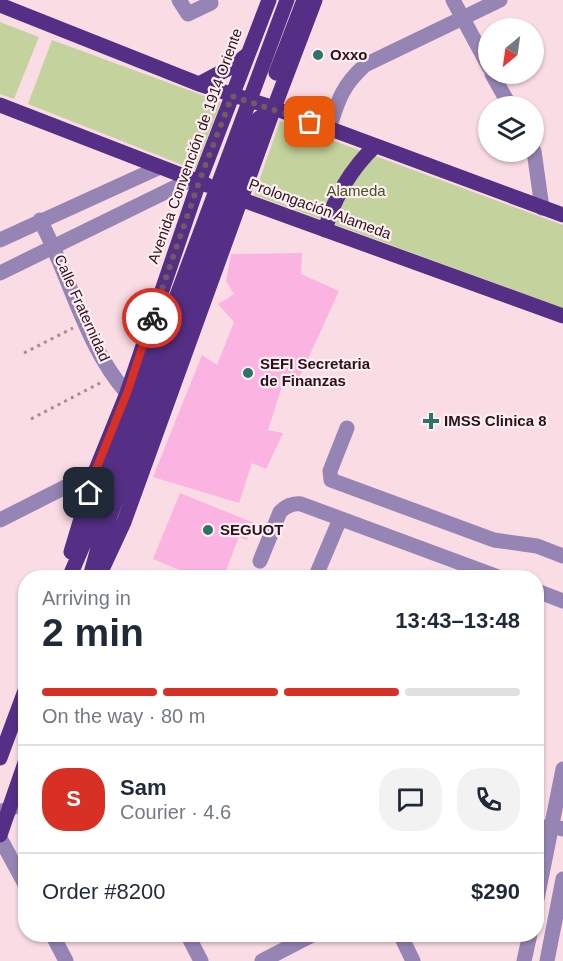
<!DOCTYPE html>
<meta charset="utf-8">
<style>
body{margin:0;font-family:Arial,sans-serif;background:#f2f2f3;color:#1f2937;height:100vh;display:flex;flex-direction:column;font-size:22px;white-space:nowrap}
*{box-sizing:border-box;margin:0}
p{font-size:20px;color:#747a83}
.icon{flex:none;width:33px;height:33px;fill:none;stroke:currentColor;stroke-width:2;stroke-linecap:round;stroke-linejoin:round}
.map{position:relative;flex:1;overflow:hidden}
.panel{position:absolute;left:18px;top:570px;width:526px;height:372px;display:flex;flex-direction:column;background:#fff;border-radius:24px;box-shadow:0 2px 4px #0004}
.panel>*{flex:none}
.needle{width:39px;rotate:209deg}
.tools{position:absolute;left:478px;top:18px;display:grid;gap:12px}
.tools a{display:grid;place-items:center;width:66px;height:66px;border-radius:50%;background:#fff;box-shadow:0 2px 4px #0004;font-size:30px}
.pin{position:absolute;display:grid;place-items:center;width:51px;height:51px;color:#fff;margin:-26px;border-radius:12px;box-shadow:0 3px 9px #0006}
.courier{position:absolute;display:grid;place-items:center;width:60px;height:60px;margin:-30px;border:4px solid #d93025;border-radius:50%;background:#fff;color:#222;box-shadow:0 2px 8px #0007}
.overview em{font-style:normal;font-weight:800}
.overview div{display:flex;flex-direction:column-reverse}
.overview{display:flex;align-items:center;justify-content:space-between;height:102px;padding:0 24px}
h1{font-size:39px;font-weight:800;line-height:45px}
.bar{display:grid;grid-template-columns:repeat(4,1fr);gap:9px 6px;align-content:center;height:72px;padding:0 24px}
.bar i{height:8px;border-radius:4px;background:#e0e1e3}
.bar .active{background:#d93025}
.bar p{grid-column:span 4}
.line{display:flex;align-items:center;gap:15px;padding:0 24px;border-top:2px solid #e0e1e3}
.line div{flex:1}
.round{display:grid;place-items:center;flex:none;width:63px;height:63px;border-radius:24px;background:#f2f2f3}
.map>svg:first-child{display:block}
</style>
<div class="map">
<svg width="563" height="961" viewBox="0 0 563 961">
<rect width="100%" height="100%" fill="#fadce4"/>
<!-- green -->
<path fill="#c4d39d" d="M0,22L39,37L14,99L0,94Z
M52,40L221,102L195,170L28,104Z
M280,121L563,225V308L254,195Z"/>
<!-- building -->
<path fill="#fbb3e2" d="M302,253L301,274L339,291L295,387L284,380L268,430L283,433L266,469L252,463L239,503L153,477L202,355L217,365L234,322L218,304L234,294L226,281L231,254Z
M180,493L254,523L247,540L239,537L223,578H199L153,559Z"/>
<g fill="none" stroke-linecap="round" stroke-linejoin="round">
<!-- path -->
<path stroke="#a88c94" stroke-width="3" stroke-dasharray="3 4.5" stroke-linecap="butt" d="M24,353L73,328
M31,419L100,383"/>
<!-- minor -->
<path stroke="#9584b4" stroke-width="15" d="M179,0L188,14L211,3L209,0
M453,0L489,67
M492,74L510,106
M329,129C338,100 342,86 365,65L500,0
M534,151L542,208
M40,220C70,276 85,346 127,393
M0,240L158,168
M0,273L192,179
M347,428L330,471L331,480L494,540L537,546L563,556
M0,520L95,472
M260,561L280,512C286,506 292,503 301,504L501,578
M315,578L340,519
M537,591L563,601
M0,811L8,810L26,801
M537,828L552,826L563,829
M0,838L26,886
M537,899L563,769
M52,934L66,961
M187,934L201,961
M400,934L413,961
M262,961L314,934
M524,961L530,934
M547,961L563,879"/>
<!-- major -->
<path stroke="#552f85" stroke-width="15" d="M0,5L199,84L274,108L563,215
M276,73L304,0
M199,84L233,66L247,55
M0,105L207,185
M232,196L563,316
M325,230C334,198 351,169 375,146
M71,552L95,472L127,393L199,182L269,0
M90,577L98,548L259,118
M69,578L90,529L287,0
M98,578L124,522L274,108L315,0
M0,758L26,688
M0,835L26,760"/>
</g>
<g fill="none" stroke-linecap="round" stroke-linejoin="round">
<!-- done -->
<path stroke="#745961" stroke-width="6" stroke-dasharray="0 10.8" d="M152,318L199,182L232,96L310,122"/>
<!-- route -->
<path stroke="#d93025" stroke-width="8" d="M89,493L95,472L127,393L152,318"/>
</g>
<!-- markers -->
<g fill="#2e7367" stroke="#fdeef2" stroke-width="2">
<circle cx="318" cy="55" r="6"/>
<circle cx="248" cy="373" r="6"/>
<path d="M428 412h6v6h6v6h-6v6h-6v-6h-6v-6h6z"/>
<circle cx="208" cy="530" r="6"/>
</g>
<g text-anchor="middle" stroke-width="4.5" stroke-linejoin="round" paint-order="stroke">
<!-- poi labels -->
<g font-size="15" font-weight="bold" fill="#2c121b" stroke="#fdeef2" text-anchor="start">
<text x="330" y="60">Oxxo</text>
<text x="260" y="369">SEFI Secretaria<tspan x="260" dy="17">de Finanzas</tspan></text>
<text x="444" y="426">IMSS Clinica 8</text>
<text x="220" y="535">SEGUOT</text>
</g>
<!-- street labels -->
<g font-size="15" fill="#2c121b" stroke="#fdeef2">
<text transform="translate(195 146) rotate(-70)" y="5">Avenida Convención de 1914 Oriente</text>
<text transform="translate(320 209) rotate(20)" y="5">Prolongación Alameda</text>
<text transform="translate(82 308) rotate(66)" y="5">Calle Fraternidad</text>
</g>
<!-- park labels -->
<g font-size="15" fill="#47531d" stroke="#fdeef2">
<text x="356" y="196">Alameda</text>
</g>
</g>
</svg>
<div class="tools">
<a><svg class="needle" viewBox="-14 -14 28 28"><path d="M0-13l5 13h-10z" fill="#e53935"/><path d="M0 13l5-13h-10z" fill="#747a83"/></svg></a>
<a><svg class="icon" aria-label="layers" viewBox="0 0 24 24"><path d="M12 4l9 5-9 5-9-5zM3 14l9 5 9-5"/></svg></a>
</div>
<div class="pin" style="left:310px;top:122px;background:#ea580c"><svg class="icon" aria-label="bag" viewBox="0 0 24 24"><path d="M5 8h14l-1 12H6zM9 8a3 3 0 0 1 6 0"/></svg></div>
<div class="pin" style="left:89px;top:493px;background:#1f2937"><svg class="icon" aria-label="home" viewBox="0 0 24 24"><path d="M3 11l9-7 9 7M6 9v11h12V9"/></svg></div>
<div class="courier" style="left:152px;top:318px"><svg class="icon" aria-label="bike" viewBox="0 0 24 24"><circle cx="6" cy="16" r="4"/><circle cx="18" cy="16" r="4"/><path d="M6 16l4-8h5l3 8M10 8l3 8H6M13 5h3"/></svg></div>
<section class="panel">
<div class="overview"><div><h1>2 min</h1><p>Arriving in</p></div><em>13:43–13:48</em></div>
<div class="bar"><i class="active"></i><i class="active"></i><i class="active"></i><i></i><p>On the way · 80 m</p></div>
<div class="line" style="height:108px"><b class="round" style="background:#d93025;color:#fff">S</b><div><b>Sam</b><p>Courier · 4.6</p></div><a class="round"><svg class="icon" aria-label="chat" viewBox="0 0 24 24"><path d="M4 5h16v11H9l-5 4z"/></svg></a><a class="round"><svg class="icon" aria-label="phone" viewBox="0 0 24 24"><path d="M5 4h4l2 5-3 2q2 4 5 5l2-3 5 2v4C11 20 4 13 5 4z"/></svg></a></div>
<div class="line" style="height:78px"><div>Order #8200</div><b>$290</b></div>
</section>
</div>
